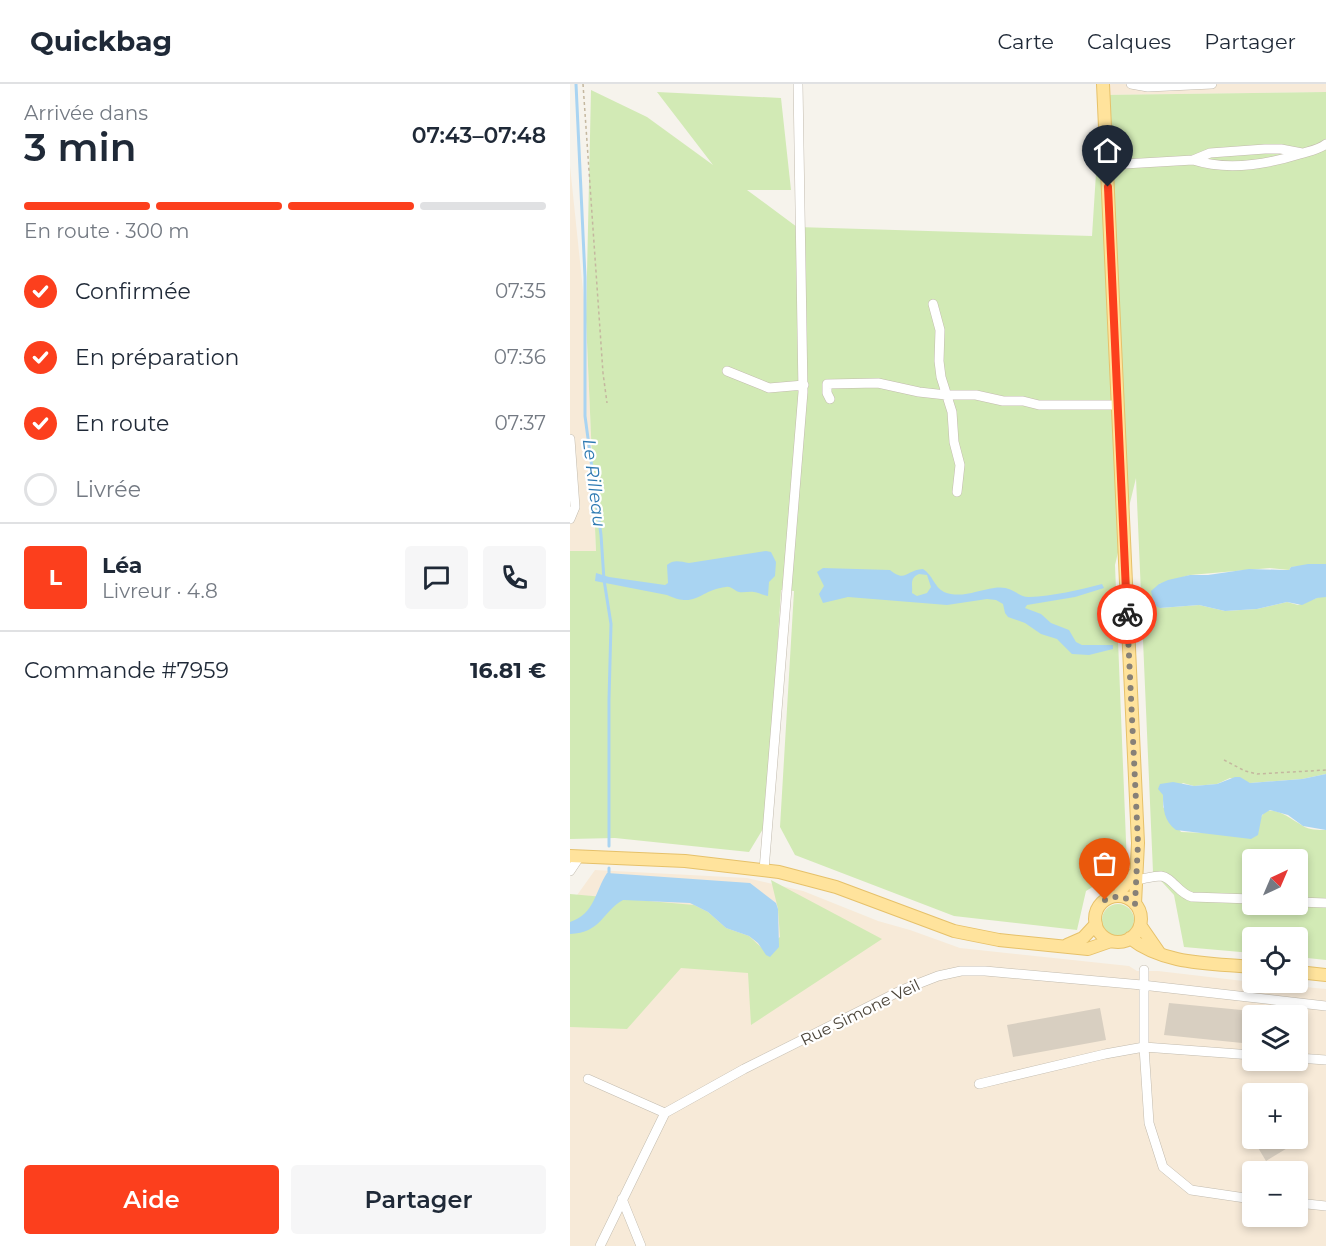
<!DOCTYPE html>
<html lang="fr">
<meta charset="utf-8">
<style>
body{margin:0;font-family:Montserrat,sans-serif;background:#f6f6f7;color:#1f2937;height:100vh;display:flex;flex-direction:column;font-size:22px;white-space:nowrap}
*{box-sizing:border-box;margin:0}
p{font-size:20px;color:#747a83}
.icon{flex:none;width:33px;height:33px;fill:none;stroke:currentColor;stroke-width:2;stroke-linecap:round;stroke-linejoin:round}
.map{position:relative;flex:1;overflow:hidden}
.side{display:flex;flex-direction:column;background:#fff;width:570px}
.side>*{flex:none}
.needle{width:39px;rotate:44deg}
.buttons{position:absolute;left:672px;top:765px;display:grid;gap:12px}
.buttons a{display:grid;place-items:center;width:66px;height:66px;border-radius:6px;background:#fff;box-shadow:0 3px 9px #0003;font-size:30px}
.pin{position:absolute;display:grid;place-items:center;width:51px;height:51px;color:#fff;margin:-62px -26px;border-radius:50% 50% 50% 0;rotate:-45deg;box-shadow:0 0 6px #0007}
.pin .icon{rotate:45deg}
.courier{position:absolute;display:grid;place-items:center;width:60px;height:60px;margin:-30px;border:4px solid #fc3f1d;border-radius:50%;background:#fff;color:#222;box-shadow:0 2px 8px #0007}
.head em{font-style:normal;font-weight:600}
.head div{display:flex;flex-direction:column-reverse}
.head{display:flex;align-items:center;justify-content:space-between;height:102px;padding:0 24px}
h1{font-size:39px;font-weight:600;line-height:45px}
.bar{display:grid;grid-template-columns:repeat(4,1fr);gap:9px 6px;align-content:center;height:72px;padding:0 24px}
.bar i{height:8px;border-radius:4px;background:#e0e1e3}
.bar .selected{background:#fc3f1d}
.bar p{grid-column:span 4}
.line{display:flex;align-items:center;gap:15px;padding:0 24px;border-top:2px solid #e0e1e3}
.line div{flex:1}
.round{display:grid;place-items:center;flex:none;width:63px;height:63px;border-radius:6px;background:#f6f6f7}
ol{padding:0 24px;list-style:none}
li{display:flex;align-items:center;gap:18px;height:66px}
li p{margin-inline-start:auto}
li .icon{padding:6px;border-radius:50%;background:#fc3f1d;color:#fff;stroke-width:4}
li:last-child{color:#747a83}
li i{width:33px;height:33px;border:3px solid #e0e1e3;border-radius:50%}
.action{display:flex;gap:12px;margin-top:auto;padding:12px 24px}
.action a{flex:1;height:69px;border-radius:6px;background:#fc3f1d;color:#fff;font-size:24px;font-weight:600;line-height:69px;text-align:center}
.action a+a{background:#f6f6f7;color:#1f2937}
header{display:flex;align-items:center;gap:36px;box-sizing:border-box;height:84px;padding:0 30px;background:#fff;border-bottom:2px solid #e0e1e3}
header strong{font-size:28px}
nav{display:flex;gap:33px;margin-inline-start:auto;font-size:21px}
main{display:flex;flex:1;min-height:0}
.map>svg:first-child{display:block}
</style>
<header>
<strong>Quickbag</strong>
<nav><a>Carte</a><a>Calques</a><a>Partager</a></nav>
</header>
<main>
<section class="side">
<div class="head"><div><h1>3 min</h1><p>Arrivée dans</p></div><em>07:43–07:48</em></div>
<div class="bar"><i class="selected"></i><i class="selected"></i><i class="selected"></i><i></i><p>En route · 300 m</p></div>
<ol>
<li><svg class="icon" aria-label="check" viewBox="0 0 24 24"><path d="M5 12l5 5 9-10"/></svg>Confirmée<p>07:35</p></li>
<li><svg class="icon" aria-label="check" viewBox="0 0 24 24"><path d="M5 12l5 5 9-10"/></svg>En préparation<p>07:36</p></li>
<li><svg class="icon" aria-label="check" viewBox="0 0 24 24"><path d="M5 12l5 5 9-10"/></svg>En route<p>07:37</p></li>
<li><i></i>Livrée</li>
</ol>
<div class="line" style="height:108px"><b class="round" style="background:#fc3f1d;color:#fff">L</b><div><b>Léa</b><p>Livreur · 4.8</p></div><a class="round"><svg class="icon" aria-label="chat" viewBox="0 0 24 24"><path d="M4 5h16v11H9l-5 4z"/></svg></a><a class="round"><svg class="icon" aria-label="phone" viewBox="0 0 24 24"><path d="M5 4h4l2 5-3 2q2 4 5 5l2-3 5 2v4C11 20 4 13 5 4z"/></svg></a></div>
<div class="line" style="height:78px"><div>Commande #7959</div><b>16.81 €</b></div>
<div class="action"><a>Aide</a><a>Partager</a></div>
</section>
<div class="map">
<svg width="756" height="1162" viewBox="0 0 756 1162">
<rect width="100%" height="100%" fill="#f6f3ec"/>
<!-- commercial -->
<path fill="#f7ead8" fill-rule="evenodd" d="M527,0H756V8L531,11Z
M0,82L16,235L26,468L0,467Z
M25,786L177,794L233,807L308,837L340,846L390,864L559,882L567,887H588L682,898L756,905V1162H0V815L5,814ZM682,932H728V976H682ZM682,1010H728V1054H682ZM682,1088H728V1132H682Z"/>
<!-- green -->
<path fill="#d2eab5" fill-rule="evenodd" d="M21,6L77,33L143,81L87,8L211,14L221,106H177L227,143L522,152L531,11L756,8V480L721,483L719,486L700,484L620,491L589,500L590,524L629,521L655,527L687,525L717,518L728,521L752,512L756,513V690L732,695L680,699L660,694L647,700L624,702L613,699L593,711V723L611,748L688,751C689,711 712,729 733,742C739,746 748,746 756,746V876L728,873V854H682V869L614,863L604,811L583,788L566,394L545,481L557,782L516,807L507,846L384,832L225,771L210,743L224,507L211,506L196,740L179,768L45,754L0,755V467H26L16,235ZM682,776H728V820H682Z
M201,796L312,855L181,941L178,889L111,884L57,945L0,943V810L124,821L138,828L156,844L179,852L194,866L210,853L208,825Z
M532 836a16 16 0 1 1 32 0a16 16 0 1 1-32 0Z"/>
<!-- water -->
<path fill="#a9d4f2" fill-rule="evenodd" d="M196,467L201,468L206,478L205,492L199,498L198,512C193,511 189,509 184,508C179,507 174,509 169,508C164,507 162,502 156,503C129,506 127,525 97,511L25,497L26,489L39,493L95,501L98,499L97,481C104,475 111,478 119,479Z
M738,480H756V513L747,514L732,521L717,518L687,525L655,527L629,521L590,524L584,521L581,507L589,500L598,496L620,491H638L679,485L714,486H719L721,483Z
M253,484L320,486C336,499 336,486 353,485C363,491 364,503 374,508C391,515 408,506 424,504C443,501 447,513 459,513C483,512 509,506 532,500L534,504L505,513L457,521L455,524L471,530L481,539L499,546L506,558L512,561H543V565L519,571L502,570L487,555L471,550L455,539L438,533L435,529L433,520L426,516L417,515L377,521L278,513L253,519L249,510L254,502L247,488ZM349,490L357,491L361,503L357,509L347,512L342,509C343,501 339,494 349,490Z
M756,690V746L733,742L718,731L700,726L692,731L688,751L681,755L606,746C594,737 593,725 593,711L588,705L590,700L603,698L624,702L647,700L665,693H670L680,699L732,695Z
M37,789L180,799L206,819L208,825L209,863L200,873L196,871L188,859L179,852L156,844L138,828L120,819L53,816C32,828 31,849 0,850V838C25,830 25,807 37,789Z"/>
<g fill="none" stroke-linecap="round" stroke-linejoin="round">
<!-- stream -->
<path stroke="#a9d4f2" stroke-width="3" d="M6,0L15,193V332L31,451L34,496L41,540L39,616V762
M39,792V784"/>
</g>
<!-- building -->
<path fill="#d8cfc1" d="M599,919L682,927V960L594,951Z
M530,924L536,956L443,973L437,941Z
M689,1054H734L696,1077L684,1057Z"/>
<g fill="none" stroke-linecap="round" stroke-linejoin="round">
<defs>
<path id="minor" d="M561,0L578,3L642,0
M623,76C658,87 695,81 730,70C739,67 748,66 756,60
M537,81L623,76L640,69L695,65H711L732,69
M363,220L370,246L369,277L371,293L382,328L384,358L390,381L387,408
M157,287L199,304L234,301
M260,315L257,309V300L308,299L349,308L376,311H406L433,317H453L469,321H547
M0,355L5,423L0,435
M194,786L233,308L228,0
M0,787L10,772
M566,796C574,795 583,792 591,792C602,793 609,810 622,813L682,815
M728,818L756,819
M574,886V963L579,1039L593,1083L621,1106L682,1115
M728,974L756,976
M18,995L95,1029
M409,1000L535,970L574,963L682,971
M52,1115L71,1162
M728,1119L756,1122
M30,1162L95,1029L174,985L332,906L368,892L391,887H415L572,901L756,922"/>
<path id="major" d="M533,0L568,759L565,820
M0,772L115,777L209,788L266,803L384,847L429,856L518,865L541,857
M549,812L551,806L566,788
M525 835a23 23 0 1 1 46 0a23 23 0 1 1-46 0Z
M570,841L590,870
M560,854C594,881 641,879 682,883
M497,861L513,854L526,840
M728,888L756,891"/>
</defs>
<!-- minor casing -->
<use href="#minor" stroke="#c2bbae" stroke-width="10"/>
<!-- major casing -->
<use href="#major" stroke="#e6c16a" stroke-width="14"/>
<!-- path -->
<path stroke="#c4b79f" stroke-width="1.5" stroke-dasharray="3 3" stroke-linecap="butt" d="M13,0L33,289L37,319
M654,676L675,687L687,690L756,686"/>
<!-- minor -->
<use href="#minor" stroke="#fff" stroke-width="9"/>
<!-- major -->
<use href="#major" stroke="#ffe39c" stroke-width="12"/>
</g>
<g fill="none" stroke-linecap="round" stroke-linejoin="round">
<!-- done -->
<path stroke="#878178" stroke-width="6" stroke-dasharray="0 10.8" d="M535,816C546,811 555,812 565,820L568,759L557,530"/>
<!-- route -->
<path stroke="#fc3f1d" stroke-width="8" d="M538,103L557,530"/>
</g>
<g text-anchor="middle" stroke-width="4.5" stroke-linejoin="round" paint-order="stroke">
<!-- street labels -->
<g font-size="16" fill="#4b4439" stroke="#fff">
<text transform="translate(290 928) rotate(-26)" y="6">Rue Simone Veil</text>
</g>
<!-- water labels -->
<g font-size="18" font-style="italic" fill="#2e7ab2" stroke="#fff">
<text transform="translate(24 399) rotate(83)" y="6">Le Rilleau</text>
</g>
</g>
</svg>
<div class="buttons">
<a><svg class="needle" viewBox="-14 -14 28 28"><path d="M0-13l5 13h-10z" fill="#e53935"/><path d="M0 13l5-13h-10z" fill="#747a83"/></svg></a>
<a><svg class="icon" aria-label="locate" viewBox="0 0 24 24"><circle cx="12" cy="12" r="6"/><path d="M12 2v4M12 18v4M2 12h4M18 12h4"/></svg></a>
<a><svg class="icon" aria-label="layers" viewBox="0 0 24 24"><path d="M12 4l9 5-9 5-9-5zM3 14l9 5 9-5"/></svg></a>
<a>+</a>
<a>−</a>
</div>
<div class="pin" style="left:535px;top:816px;background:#ea580c"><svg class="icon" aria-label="bag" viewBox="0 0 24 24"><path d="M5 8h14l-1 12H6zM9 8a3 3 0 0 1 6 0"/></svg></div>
<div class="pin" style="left:538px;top:103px;background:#1f2937"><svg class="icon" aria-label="home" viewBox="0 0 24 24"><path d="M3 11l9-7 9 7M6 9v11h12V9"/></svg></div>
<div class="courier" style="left:557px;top:530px"><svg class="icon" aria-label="bike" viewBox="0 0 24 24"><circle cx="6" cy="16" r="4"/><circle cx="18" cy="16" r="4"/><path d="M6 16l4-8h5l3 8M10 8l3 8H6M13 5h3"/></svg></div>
</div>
</main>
